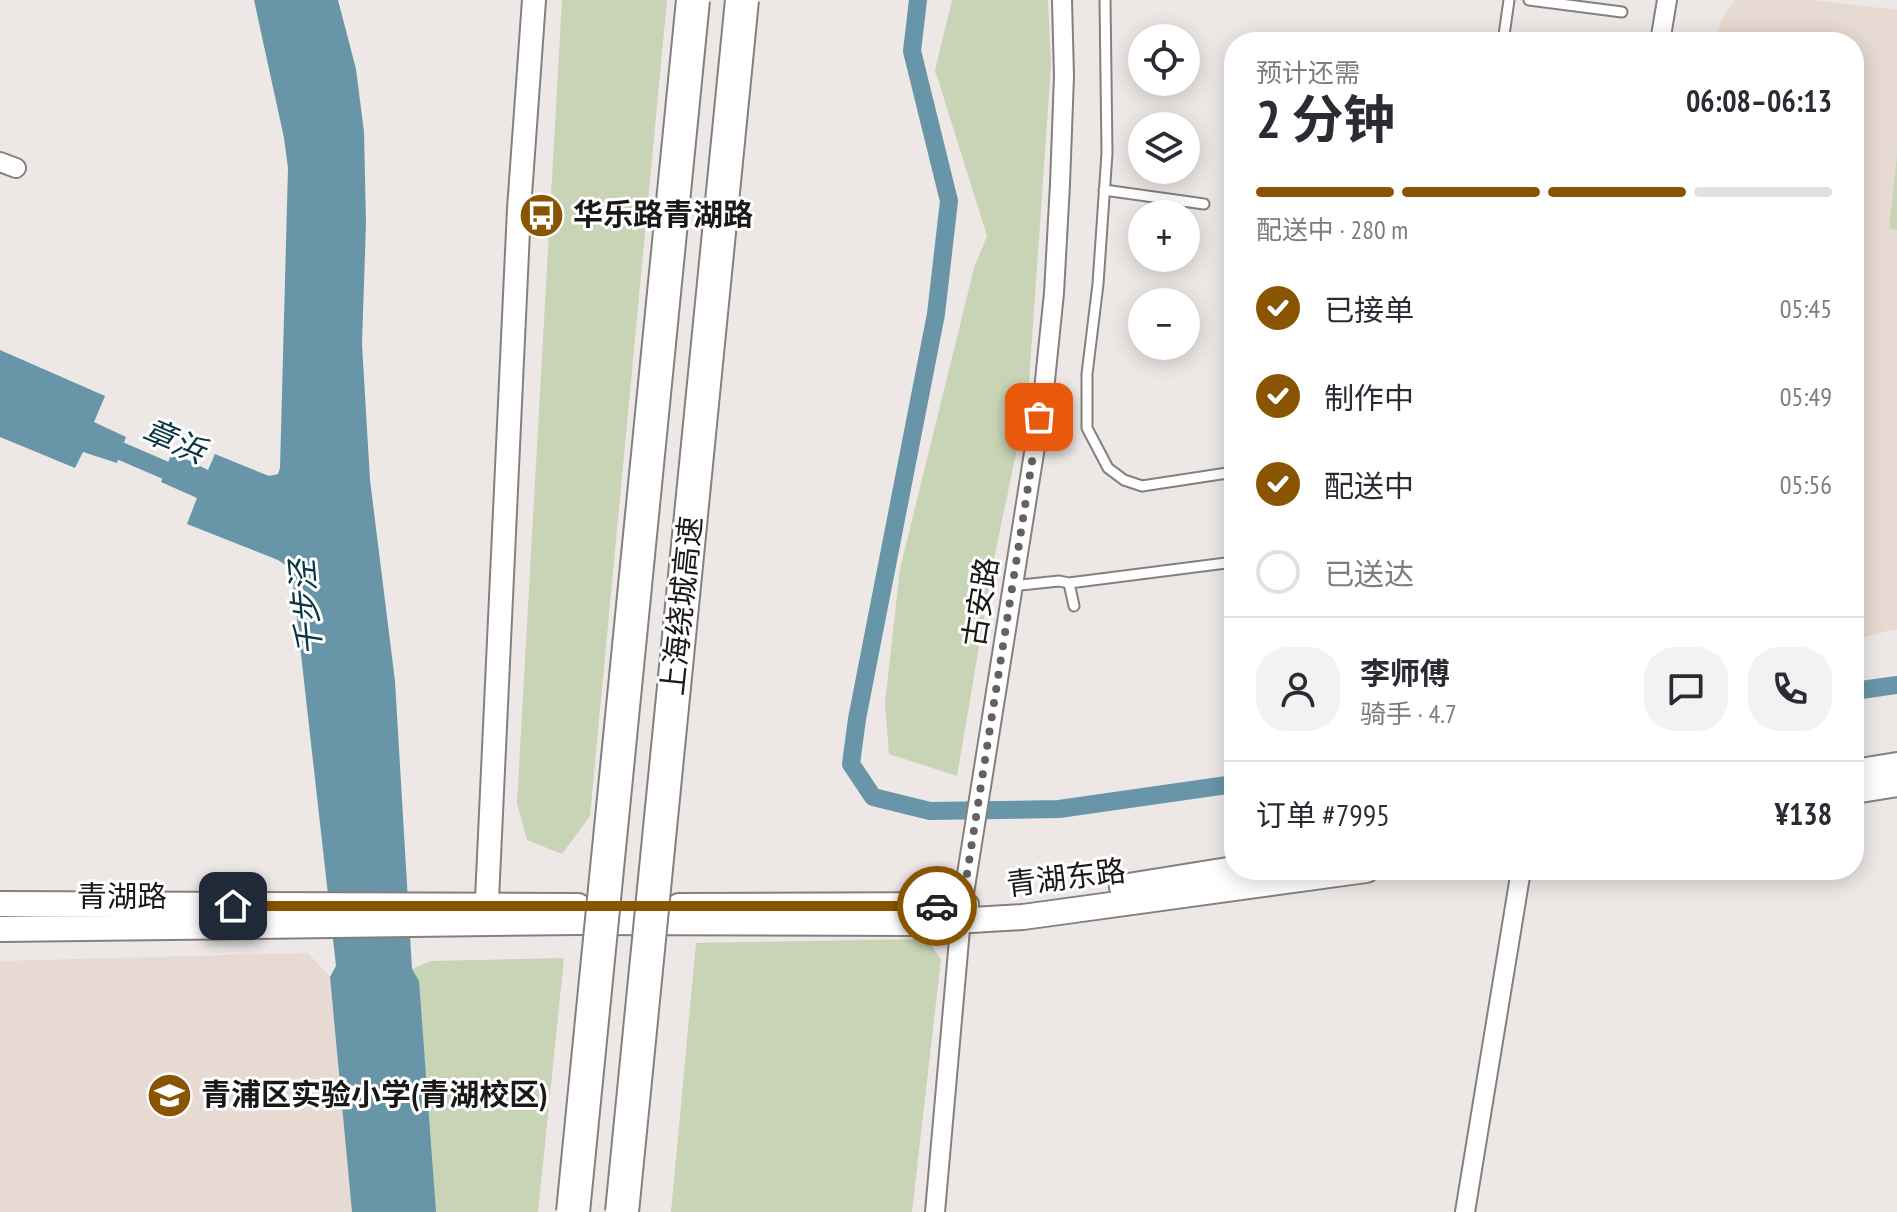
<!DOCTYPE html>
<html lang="zh">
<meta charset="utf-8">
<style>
body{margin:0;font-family:"PT Sans Narrow","Noto Sans SC",sans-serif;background:#f2f2f3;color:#2b2b33;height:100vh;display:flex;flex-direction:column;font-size:30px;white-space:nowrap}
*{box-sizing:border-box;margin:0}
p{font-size:26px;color:#7c7c81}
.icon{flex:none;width:44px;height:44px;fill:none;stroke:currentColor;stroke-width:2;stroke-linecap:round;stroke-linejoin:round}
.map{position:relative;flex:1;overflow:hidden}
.sheet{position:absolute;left:1224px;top:32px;width:640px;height:848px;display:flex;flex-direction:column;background:#fff;border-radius:32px;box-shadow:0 4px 20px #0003}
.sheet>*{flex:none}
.tools{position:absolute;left:1128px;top:24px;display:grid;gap:16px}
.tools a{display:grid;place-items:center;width:72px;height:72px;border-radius:50%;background:#fff;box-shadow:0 4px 20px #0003;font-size:40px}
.pin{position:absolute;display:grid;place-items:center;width:68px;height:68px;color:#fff;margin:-34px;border-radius:16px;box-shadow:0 4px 12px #0006}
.courier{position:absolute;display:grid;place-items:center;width:80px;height:80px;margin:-40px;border:6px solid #8a5503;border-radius:50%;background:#fff;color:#222;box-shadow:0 2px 10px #0007}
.head em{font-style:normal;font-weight:700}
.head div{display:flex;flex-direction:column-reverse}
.head{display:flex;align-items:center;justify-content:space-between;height:136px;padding:0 32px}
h1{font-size:52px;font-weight:700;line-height:60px}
.bar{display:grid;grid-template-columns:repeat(4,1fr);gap:12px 8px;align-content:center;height:96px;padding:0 32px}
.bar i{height:10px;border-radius:6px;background:#e1e1e2}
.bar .on{background:#8a5503}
.bar p{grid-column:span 4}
.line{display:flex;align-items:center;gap:20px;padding:0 32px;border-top:2px solid #e1e1e2}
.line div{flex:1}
.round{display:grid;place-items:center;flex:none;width:84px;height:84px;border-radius:32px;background:#f2f2f3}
ol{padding:0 32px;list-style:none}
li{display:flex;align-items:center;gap:24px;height:88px}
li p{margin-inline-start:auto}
li .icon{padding:8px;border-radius:50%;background:#8a5503;color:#fff;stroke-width:4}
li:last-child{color:#7c7c81}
li i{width:44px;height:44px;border:4px solid #e1e1e2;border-radius:50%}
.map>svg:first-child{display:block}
</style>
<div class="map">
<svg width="1897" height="1212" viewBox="0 0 1897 1212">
<rect width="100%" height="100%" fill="#ede8e5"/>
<!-- built -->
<path fill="#e6dad2" d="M1735,0H1813L1897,10V154L1889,228L1897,230V629L1854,639V42H1714L1722,18Z
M308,953L330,977L352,1212H0V961Z"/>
<!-- green -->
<path fill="#c8d4b5" d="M562,0H667L590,816L562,854L527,840L517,803Z
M952,0H1048L1051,66L1028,396L994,559L957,776L889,754L885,703L900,569L974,268L987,236L935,70Z
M1897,154V230L1889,228Z
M927,939L941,959L912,1212H671L696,943Z
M564,958L538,1212H435L412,969L431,961Z"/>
<!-- water -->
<path fill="#6896a8" d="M254,0H338L356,69L364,132L366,223L362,344L370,480L395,681L412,969L419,981L436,1212H352L330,977L336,966L292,574L287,566L278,560L187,524L197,498L161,482L172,452L208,470L215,454L269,476L278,474L280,468L288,168L284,138Z
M0,350L105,396L94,422L126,437L117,463L83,452L75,468L0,437Z"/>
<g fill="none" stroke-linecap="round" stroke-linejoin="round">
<!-- canal -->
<path stroke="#6896a8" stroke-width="18" d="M918,0L912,51L949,201L936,314L857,719L851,764L873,797L930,811L1059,809L1234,784
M102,443L188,480
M1854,691L1897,685"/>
<defs>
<path id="service" d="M1105,0L1107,153L1098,284L1087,374V428L1108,468L1124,480L1142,486L1234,472
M1529,0L1622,12
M1503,42L1509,0
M1104,190L1204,204
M1069,583L1234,562
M1012,586L1059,581L1069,583L1074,606"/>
<path id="minor" d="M1660,42L1667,0
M0,162L16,168
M935,1212L962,906L1044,390L1054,293L1060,184L1064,76L1062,0
M1465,1212L1521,870"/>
<path id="tertiary" d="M486,921L519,209L534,0"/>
<path id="secondary" d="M1854,772L1897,765
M1854,791L1897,784
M1122,887L1234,869
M0,904L578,906
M679,906L966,905
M0,929L577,922L921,923L1023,917L1366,870"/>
</defs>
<!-- service casing -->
<use href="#service" stroke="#85807e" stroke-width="13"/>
<!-- minor casing -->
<use href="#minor" stroke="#85807e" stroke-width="22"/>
<!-- tertiary casing -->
<use href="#tertiary" stroke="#85807e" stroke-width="26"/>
<!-- secondary casing -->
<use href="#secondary" stroke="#85807e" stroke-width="28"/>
<!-- service -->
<use href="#service" stroke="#fff" stroke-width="9"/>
<!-- minor -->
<use href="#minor" stroke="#fff" stroke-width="18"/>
<!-- tertiary -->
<use href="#tertiary" stroke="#fff" stroke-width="22"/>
<!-- secondary -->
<use href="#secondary" stroke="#fff" stroke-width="24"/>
<defs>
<path id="motorway-bridge" d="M573,1212L693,0
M622,1212L742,0"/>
</defs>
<!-- motorway-bridge casing -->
<use href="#motorway-bridge" stroke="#85807e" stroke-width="36" stroke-linecap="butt"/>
<!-- motorway-bridge -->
<use href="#motorway-bridge" stroke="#fff" stroke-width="32"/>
</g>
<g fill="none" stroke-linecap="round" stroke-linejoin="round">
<!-- done -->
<path stroke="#646160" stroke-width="8" stroke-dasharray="0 14.4" d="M937,906H962L1039,417"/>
<!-- route -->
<path stroke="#8a5503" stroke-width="10" d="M233,906H937"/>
</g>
<!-- icons -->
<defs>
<symbol id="bus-disc" viewBox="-11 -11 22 22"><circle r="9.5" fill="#8a5503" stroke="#fff"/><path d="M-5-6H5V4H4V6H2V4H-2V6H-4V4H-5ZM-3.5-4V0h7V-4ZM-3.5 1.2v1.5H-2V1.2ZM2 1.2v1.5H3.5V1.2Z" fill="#fff"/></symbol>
<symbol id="school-disc" viewBox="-11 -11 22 22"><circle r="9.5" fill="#8a5503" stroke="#fff"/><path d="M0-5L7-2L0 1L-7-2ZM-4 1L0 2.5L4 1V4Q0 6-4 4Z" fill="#fff"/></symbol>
</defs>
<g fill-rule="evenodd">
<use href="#bus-disc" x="516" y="190" width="51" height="51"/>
<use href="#school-disc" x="144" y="1070" width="51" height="51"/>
</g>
<g text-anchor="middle" stroke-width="6" stroke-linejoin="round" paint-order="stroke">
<!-- poi labels -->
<g font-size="30" font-weight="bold" fill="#1b1918" stroke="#fff" text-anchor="start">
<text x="573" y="225">华乐路青湖路</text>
<text x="201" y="1105">青浦区实验小学(青湖校区)</text>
</g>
<!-- street labels -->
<g font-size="30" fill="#1b1918" stroke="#fff">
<text transform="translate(981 602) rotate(-81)" y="10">古安路</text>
<text transform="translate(682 606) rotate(-84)" y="10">上海绕城高速</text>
<text transform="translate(1066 878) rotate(-7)" y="10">青湖东路</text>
<text x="122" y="907">青湖路</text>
</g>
<!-- water labels -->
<g font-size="32" font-style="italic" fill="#0a3644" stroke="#fff">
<text transform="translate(174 441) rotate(23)" y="11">章浜</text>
<text transform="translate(306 608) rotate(-95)" y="11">千步泾</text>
</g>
</g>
</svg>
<div class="tools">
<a><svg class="icon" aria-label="locate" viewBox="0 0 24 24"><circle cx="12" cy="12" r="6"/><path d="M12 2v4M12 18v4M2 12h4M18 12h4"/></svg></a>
<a><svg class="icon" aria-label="layers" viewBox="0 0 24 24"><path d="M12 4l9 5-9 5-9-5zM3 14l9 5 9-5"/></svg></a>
<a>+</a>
<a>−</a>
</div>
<div class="pin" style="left:1039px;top:417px;background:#ea580c"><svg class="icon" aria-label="bag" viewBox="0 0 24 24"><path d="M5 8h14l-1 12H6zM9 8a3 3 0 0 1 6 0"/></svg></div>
<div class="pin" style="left:233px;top:906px;background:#1f2937"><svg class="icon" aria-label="home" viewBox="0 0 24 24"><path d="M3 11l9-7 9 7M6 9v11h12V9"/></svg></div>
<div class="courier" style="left:937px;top:906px"><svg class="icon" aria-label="car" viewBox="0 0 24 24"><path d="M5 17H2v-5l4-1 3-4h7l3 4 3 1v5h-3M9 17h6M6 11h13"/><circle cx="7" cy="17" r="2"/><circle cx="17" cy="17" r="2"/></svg></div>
<section class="sheet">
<div class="head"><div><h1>2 分钟</h1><p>预计还需</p></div><em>06:08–06:13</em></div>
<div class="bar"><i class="on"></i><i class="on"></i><i class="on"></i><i></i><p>配送中 · 280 m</p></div>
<ol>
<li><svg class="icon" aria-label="check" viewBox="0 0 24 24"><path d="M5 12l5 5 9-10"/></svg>已接单<p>05:45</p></li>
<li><svg class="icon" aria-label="check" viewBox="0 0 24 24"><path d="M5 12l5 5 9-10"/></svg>制作中<p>05:49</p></li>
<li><svg class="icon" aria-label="check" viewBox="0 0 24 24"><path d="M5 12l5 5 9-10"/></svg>配送中<p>05:56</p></li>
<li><i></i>已送达</li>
</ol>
<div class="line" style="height:144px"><a class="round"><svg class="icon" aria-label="person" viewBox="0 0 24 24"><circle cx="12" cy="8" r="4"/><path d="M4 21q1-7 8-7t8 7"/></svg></a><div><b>李师傅</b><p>骑手 · 4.7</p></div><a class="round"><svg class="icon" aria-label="chat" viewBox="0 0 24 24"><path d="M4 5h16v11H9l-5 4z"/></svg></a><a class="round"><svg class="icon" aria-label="phone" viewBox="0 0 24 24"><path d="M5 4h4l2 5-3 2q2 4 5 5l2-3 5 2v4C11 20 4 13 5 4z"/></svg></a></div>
<div class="line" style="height:104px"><div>订单 #7995</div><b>¥138</b></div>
</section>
</div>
